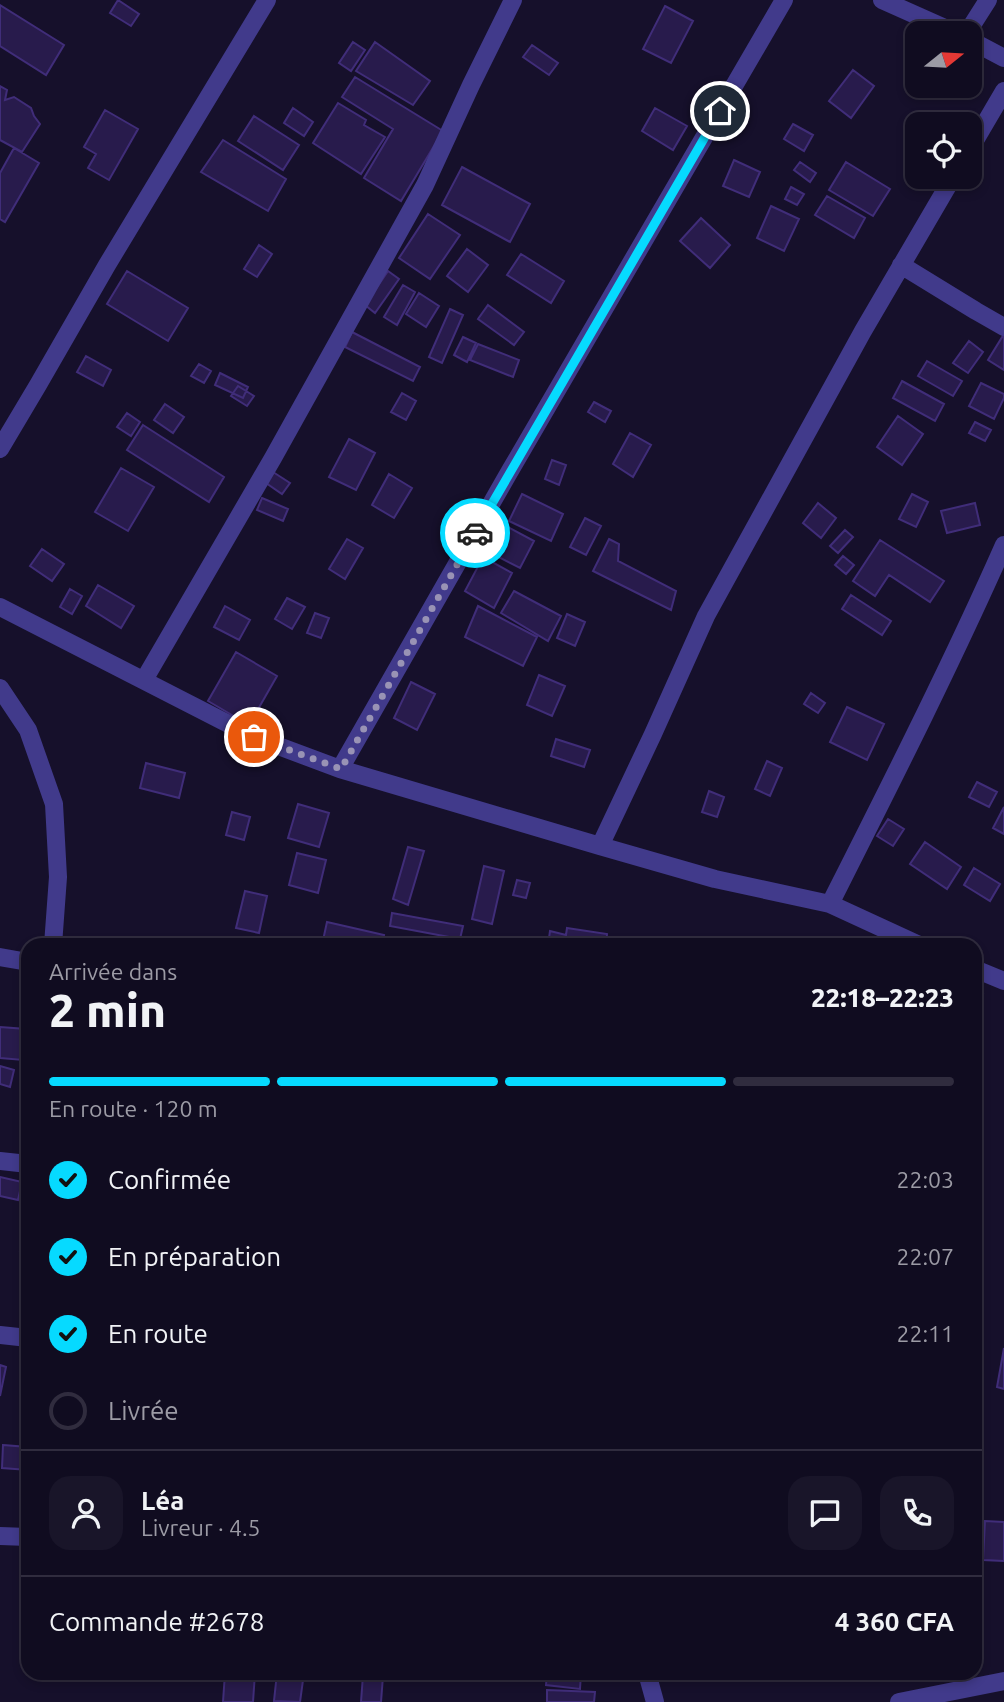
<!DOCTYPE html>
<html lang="fr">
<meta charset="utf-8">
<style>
body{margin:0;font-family:Ubuntu,sans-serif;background:#191529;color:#f1f3f6;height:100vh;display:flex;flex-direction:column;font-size:26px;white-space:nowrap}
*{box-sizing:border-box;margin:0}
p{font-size:23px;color:#9c9ba5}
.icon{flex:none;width:38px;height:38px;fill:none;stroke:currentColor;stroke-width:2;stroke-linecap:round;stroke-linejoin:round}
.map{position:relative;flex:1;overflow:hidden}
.details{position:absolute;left:21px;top:938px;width:961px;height:742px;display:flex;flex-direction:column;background:#100c20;border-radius:21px;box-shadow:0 4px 10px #0003,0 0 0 2px #302c3e}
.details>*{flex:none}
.needle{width:46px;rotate:72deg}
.controls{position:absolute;left:905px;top:21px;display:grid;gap:14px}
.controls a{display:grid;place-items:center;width:77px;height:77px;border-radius:14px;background:#100c20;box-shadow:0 4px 10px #0003,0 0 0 2px #302c3e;font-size:35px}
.pin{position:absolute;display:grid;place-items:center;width:60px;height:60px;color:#fff;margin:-30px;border:4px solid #fff;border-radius:50%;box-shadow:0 2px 7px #0007}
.courier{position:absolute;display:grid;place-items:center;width:70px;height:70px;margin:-35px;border:5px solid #06daff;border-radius:50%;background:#fff;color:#222;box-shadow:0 2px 9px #0007}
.summary em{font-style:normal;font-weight:800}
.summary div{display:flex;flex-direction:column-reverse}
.summary{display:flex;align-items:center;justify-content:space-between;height:119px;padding:0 28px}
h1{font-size:46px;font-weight:800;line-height:52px}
.bar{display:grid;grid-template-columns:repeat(4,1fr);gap:10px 7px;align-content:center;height:84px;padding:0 28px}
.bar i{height:9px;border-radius:5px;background:#302c3e}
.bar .on{background:#06daff}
.bar p{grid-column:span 4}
.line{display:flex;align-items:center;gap:18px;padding:0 28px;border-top:2px solid #302c3e}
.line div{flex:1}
.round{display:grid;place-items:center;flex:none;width:74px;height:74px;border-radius:21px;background:#191529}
ol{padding:0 28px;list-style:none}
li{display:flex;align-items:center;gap:21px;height:77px}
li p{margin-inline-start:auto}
li .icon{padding:7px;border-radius:50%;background:#06daff;color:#111;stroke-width:4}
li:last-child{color:#9c9ba5}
li i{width:38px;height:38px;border:4px solid #302c3e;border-radius:50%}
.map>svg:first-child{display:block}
</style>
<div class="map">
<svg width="1004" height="1702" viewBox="0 0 1004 1702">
<rect width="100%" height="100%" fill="#16102b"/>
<!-- building -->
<path fill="#281b4c" stroke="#402d79" stroke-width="2" d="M118,0L139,14L131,26L110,13Z
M0,5L64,45L46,75L0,46Z
M665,6L693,21L671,63L643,49Z
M353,42L365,50L351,71L339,63Z
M375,42L430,81L413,105L356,71Z
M532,45L558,63L549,75L523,57Z
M853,70L874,86L851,118L829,101Z
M355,77L443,131L401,201L364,178L393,129L342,97Z
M0,86L7,90L5,100L14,97L31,108L34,116L40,124L22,152L0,140Z
M338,103L366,120L364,125L385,137L361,174L313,143Z
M293,108L313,122L304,136L284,123Z
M655,108L687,126L673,150L642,131Z
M105,110L138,129L109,180L88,168L96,154L84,147Z
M254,116L299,145L283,170L238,141Z
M793,124L813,135L804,151L784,139Z
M223,140L286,179L268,211L201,172Z
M14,148L39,163L5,222L0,219V173Z
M734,160L760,172L749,197L723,186Z
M800,162L816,173L810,182L794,170Z
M846,162L890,189L873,216L829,190Z
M462,167L530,204L510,242L442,205Z
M791,187L804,194L797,205L785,199Z
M827,196L865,218L854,238L815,215Z
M771,206L799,219L784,251L757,238Z
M428,214L460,235L430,279L399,258Z
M701,218L730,245L710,268L680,241Z
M259,245L272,254L257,277L244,269Z
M467,249L488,265L468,292L447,276Z
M521,254L564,281L551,303L507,275Z
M127,271L188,308L168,341L107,304Z
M388,271L399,279L375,313L365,305Z
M403,285L415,292L397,325L384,317Z
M419,293L439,306L426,327L406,314Z
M488,305L524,332L514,345L478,319Z
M450,309L463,315L442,363L429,357Z
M352,332L420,367L413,381L345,347Z
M1004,334V370L988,360Z
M463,337L476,343L467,362L454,355Z
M969,341L983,352L968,373L953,363Z
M478,344L519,360L513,377L470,360Z
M86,356L111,370L103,386L77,372Z
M927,361L962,381L953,396L918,376Z
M199,364L211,371L204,383L191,376Z
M220,373L248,387L243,398L215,385Z
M902,381L944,404L935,421L893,398Z
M981,383L1004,394V398L994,419L969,406Z
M238,386L254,396L247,406L231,396Z
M402,393L416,401L406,420L391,412Z
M594,402L611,411L605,422L588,412Z
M165,404L184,417L173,433L154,420Z
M127,413L140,422L131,436L117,427Z
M898,416L923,434L902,465L877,447Z
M975,422L991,430L985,441L969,433Z
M143,425L224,477L209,502L127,450Z
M630,433L651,445L633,477L613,464Z
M349,439L375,453L356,490L329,477Z
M552,460L566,465L559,485L545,479Z
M121,468L154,487L128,531L95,512Z
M273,472L290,483L282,494L266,483Z
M389,474L412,488L394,518L372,505Z
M522,494L563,514L551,541L509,521Z
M912,494L928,502L916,527L899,519Z
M262,498L288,509L283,521L257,510Z
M818,503L836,518L821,538L803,523Z
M975,503L980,525L947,533L941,511Z
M585,518L601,526L586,555L570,547Z
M500,523L534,541L520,568L485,550Z
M845,530L853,537L838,553L830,546Z
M347,539L363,548L345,579L329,569Z
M609,539L619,544L618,561L676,591L671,610L593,571Z
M880,540L944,581L930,602L889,575L875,596L853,581Z
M42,549L64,564L52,581L30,566Z
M843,556L854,565L846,574L835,565Z
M483,557L512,573L494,608L465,591Z
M98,585L134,606L121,628L86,606Z
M70,589L82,596L72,614L60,607Z
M514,591L561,616L548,641L501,613Z
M851,595L891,621L882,635L842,609Z
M287,598L305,607L292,629L275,619Z
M225,606L250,620L239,640L214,627Z
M478,606L537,637L523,666L465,637Z
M315,613L329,618L321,638L307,633Z
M567,614L585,622L575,646L557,638Z
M236,652L277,676L249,725L208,701Z
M539,675L565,686L552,716L527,705Z
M411,682L435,694L417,730L394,718Z
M811,693L825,703L818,713L804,704Z
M847,707L884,724L867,760L830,742Z
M556,739L590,750L584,767L551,756Z
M767,761L782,768L770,796L755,789Z
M146,763L185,773L179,798L140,788Z
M977,782L997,792L989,807L969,797Z
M709,791L724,797L717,817L702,812Z
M298,804L329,813L319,847L288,838Z
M1004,807V834L993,828Z
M232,812L250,817L244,840L226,835Z
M888,819L904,829L893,846L877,836Z
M925,842L961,867L947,889L910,864Z
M408,847L424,851L408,905L393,899Z
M297,853L326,860L318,893L289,885Z
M484,866L504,871L492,924L472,919Z
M974,868L1000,884L990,901L964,885Z
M517,880L530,883L526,898L513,895Z
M245,891L267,896L259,933L236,928Z
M392,913L463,926L460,939L390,926Z
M327,922L384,935L382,945H322Z
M567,928L607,934L606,945H548L550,931L566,935Z
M975,993L983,994L977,1028H975Z
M0,1027L26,1029L23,1060L0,1058Z
M0,1066L14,1070L10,1087L0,1084Z
M0,1177L22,1182L18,1200L0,1196Z
M23,1220H28V1252L20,1251Z
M1004,1348V1389L997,1387Z
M0,1365L6,1367L0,1396Z
M3,1445L28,1447V1470L2,1468Z
M985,1521L1004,1522V1561L983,1560Z
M225,1673H255L253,1702H223Z
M277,1673H304L300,1702L274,1701Z
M547,1673H581L580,1689L546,1685Z
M363,1675L383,1676L381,1702H361Z
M547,1690L595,1692L594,1702H547Z"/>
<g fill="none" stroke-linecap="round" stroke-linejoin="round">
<!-- minor -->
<path stroke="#413a8b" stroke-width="18" d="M967,33L988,0
M970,149L1004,91
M901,265L976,311L1004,327
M0,449L38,385L107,265L267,0
M0,607L254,737L340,769L600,846L715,879L830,904L919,945
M144,680L273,458L425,185L471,85L513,0
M0,688L28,730L54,804L58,877L53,945
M340,769L507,476L784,0
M600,846L653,734L706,616L863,331L953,177
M830,904C890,785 950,667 1004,545
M0,957L28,962
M975,969L1004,981
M0,1161L28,1164
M0,1335L28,1338
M0,1536L28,1537
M647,1673L655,1702
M899,1702L1004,1681"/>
<!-- tertiary -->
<path stroke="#413a8b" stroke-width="18" d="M882,0L956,33
M970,40L1004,58"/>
</g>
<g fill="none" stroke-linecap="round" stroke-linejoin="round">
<!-- done -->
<path stroke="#9993b5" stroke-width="7" stroke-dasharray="0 12.6" d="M254,737L341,769L475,533"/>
<!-- route -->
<path stroke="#06daff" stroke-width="9" d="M475,533L720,111"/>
</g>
</svg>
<div class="controls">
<a><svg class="needle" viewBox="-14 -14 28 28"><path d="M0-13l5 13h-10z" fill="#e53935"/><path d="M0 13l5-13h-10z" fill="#9c9ba5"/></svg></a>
<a><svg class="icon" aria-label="locate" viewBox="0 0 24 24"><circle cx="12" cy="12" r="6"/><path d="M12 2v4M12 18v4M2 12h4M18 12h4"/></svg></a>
</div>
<div class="pin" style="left:254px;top:737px;background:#ea580c"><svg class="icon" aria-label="bag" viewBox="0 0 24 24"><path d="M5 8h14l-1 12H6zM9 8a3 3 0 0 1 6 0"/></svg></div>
<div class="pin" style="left:720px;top:111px;background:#1f2937"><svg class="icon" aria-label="home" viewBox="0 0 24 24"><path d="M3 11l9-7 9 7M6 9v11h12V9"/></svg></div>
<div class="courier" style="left:475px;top:533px"><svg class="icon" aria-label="car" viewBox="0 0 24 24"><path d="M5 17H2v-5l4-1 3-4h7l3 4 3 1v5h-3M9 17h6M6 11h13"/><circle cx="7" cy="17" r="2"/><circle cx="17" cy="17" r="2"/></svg></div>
<section class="details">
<div class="summary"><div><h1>2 min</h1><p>Arrivée dans</p></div><em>22:18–22:23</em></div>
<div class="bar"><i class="on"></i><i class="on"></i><i class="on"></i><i></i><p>En route · 120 m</p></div>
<ol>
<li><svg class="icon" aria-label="check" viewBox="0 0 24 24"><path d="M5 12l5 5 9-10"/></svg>Confirmée<p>22:03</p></li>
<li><svg class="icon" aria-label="check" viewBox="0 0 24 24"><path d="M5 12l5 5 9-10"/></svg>En préparation<p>22:07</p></li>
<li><svg class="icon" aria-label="check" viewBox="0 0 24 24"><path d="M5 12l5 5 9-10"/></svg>En route<p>22:11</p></li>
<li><i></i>Livrée</li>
</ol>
<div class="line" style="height:126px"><a class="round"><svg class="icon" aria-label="person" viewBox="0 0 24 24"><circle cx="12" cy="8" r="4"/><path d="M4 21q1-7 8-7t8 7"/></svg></a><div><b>Léa</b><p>Livreur · 4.5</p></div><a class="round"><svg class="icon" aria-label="chat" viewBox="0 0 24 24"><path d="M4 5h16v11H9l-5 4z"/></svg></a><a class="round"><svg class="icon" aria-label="phone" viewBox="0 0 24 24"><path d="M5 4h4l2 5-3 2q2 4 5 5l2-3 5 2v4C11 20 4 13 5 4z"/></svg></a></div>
<div class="line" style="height:91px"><div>Commande #2678</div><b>4 360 CFA</b></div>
</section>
</div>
